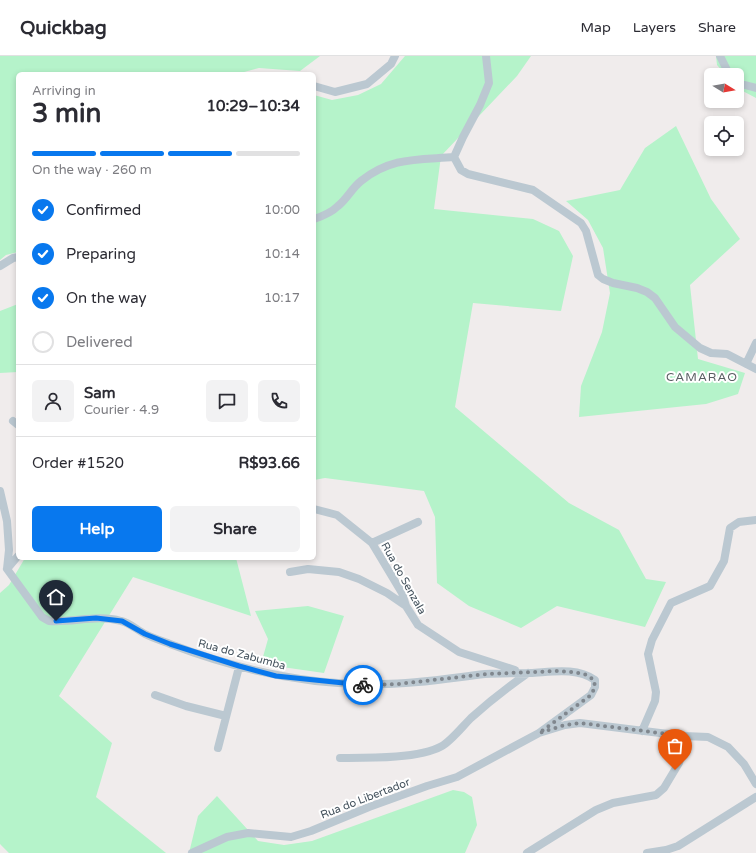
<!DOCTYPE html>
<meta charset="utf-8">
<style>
body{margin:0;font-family:"Varela Round",sans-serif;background:#f2f2f3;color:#2b2b33;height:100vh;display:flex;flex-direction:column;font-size:15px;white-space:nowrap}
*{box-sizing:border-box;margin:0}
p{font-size:13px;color:#7c7c81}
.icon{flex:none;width:22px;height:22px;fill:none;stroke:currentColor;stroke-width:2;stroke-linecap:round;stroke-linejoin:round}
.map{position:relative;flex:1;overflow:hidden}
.side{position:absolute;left:16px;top:16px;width:300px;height:488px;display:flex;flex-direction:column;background:#fff;border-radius:6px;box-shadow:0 2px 6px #0003}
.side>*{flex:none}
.needle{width:26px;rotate:101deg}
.tools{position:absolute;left:704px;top:12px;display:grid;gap:8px}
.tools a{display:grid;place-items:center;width:40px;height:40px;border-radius:6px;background:#fff;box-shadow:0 2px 6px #0003;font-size:20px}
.pin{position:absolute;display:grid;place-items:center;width:34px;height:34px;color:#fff;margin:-41px -17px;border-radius:50% 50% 50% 0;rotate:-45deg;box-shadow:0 0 4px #0007}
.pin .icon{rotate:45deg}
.courier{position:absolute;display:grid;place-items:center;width:40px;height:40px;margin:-20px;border:3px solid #0878ee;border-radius:50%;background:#fff;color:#222;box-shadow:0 1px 5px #0007}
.summary em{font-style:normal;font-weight:700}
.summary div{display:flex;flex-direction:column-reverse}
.summary{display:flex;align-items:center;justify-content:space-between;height:68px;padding:0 16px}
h1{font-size:26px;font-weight:700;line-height:30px}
.bar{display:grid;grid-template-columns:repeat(4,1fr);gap:6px 4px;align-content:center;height:48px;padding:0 16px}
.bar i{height:5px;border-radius:3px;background:#e1e1e2}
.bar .current{background:#0878ee}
.bar p{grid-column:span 4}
.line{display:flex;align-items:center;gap:10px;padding:0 16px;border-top:1px solid #e1e1e2}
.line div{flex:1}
.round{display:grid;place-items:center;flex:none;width:42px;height:42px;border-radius:6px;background:#f2f2f3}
ol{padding:0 16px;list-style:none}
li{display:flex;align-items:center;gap:12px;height:44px}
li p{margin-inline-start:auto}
li .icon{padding:4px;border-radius:50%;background:#0878ee;color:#fff;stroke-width:4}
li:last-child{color:#7c7c81}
li i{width:22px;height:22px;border:2px solid #e1e1e2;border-radius:50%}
.action{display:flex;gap:8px;margin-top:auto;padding:8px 16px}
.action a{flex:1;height:46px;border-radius:6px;background:#0878ee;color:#fff;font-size:16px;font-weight:700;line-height:46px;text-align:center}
.action a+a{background:#f2f2f3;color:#2b2b33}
header{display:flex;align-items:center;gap:24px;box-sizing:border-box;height:56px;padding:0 20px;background:#fff;border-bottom:1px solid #e1e1e2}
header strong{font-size:19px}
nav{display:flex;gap:22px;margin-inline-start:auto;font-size:14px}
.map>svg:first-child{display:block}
</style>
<header>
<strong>Quickbag</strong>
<nav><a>Map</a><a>Layers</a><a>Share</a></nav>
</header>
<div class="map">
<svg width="756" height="797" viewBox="0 0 756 797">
<rect width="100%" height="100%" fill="#f0ecec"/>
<!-- green -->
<path fill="#b5f3ca" d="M0,0H320L300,15L259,12L237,18H18V196L6,199L0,204Z
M405,0H531L517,20L441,100L434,153L533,163L559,175L573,200L561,255L473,247L455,351L569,447L619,474L646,523L666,526L645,571L557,550L521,572L469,550L437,527L435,461L424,435L325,422L314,424V39L332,44L358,39L381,28Z
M716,0H756V42L737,32V19H726L717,9Z
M676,70L711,143L740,183L690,229L698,303L745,317L738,338L706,348L579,361L581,330L602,276L610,237L603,192L588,164L566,145L620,134L645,92Z
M18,248V316L0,317V255Z
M25,502H236L251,560L133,521L59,640L112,687L96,741L166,797H9L0,788V537L9,529Z
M308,550L344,560L324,617L261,608L268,583L255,555Z
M453,734L464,736L472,741L477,769L465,797H189L198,760L217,740L258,785L284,789L312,785Z"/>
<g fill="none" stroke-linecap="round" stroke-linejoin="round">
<!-- minor -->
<path stroke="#bbc8d1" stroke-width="8" d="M486,0L489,27L480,49L463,81L454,101L461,114L468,118L533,134L581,167L586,175L598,219L603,223L613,227L637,232L647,236L655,242L675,271L700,292L711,297L727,298L756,313
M720,0L728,16L732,19
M737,24L741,28L756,32
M314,30L335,36L367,28L391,8L395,0
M314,163C323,160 331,157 338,150C347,143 352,132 361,125C391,101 417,104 454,101
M0,210L13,202L18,201
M746,308L756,287
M13,365L18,369
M0,435L7,465L9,494L7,513L42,561L49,565C73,567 97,558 121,565C130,567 137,574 145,578C153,582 162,585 170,588C238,614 310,630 383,628C417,628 451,622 485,618C500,617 515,617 530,617C552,616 576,611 595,624V631L591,639L539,677L565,669L580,667L684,680L708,681L728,691L744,708L756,728
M314,453L337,459L372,487L402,537L406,550L418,569L459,596L515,614
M372,487L418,466
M7,513L18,500
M290,516L308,513L339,516L359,523L387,537L406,550
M155,639L186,650L226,660
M642,675L655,645L656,636L648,598L652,584L671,547L710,530L724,505L730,472L739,466L756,464
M218,692L239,611
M340,702C367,702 419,703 442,690C451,685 463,670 471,662C489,646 508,631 528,617
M192,797L227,781L248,777L291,781L311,775L369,751L427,730L457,721L539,677
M527,797L596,754L613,747L656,739L664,732L679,707L683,692L684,680
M647,797L666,794L678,790L756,741"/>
</g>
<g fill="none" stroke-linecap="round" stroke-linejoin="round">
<!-- done -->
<path stroke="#80878e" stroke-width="4" stroke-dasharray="0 7.2" d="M363,629L398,628L486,618L558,615L573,616L587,619L594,624L595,631L591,639L539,677L565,669L580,667L684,680L683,692L675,714"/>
<!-- route -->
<path stroke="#0878ee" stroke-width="5" d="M56,565L96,562L122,565L145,578L170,588L239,610L276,620L363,629"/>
</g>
<g text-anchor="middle" stroke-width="4" stroke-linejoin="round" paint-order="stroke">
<!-- street labels -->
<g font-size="11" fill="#43515c" stroke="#fff">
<text transform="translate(404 522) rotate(61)" y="4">Rua do Senzala</text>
<text transform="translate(242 598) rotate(15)" y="4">Rua do Zabumba</text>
<text transform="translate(365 742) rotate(-21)" y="4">Rua do Libertador</text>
</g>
<!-- neighbourhood labels -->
<g font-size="12" letter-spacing="1" fill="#595e62" stroke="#fff">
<text x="702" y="325">CAMARAO</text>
</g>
</g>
</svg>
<div class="tools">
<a><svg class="needle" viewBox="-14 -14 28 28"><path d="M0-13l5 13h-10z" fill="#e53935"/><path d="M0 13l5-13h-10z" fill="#7c7c81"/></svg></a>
<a><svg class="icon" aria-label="locate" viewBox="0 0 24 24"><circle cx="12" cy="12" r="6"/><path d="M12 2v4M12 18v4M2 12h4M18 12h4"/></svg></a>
</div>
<div class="pin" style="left:675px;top:714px;background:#ea580c"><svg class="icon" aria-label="bag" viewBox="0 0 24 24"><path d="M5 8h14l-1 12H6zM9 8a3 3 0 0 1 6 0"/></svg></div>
<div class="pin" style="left:56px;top:565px;background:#1f2937"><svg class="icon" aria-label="home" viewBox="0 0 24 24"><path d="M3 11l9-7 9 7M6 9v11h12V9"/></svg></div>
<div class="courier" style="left:363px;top:629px"><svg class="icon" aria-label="bike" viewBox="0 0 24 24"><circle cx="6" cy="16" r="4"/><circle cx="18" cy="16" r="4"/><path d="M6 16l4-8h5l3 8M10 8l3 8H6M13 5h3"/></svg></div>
<section class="side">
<div class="summary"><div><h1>3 min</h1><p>Arriving in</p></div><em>10:29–10:34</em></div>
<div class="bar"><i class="current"></i><i class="current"></i><i class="current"></i><i></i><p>On the way · 260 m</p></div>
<ol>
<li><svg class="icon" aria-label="check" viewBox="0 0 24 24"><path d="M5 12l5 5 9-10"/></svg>Confirmed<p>10:00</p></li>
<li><svg class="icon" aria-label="check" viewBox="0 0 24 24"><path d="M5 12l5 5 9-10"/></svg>Preparing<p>10:14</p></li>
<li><svg class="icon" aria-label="check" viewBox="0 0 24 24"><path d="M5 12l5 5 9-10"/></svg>On the way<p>10:17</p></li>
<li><i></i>Delivered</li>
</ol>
<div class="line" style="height:72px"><a class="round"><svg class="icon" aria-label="person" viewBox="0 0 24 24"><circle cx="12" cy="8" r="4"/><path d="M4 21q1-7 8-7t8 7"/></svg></a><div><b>Sam</b><p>Courier · 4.9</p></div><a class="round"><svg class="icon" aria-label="chat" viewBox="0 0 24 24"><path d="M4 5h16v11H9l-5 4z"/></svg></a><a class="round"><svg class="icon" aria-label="phone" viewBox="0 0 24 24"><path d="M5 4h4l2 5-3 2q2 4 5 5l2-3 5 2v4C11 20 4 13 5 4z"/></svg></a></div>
<div class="line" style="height:52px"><div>Order #1520</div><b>R$93.66</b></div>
<div class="action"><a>Help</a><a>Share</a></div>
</section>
</div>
